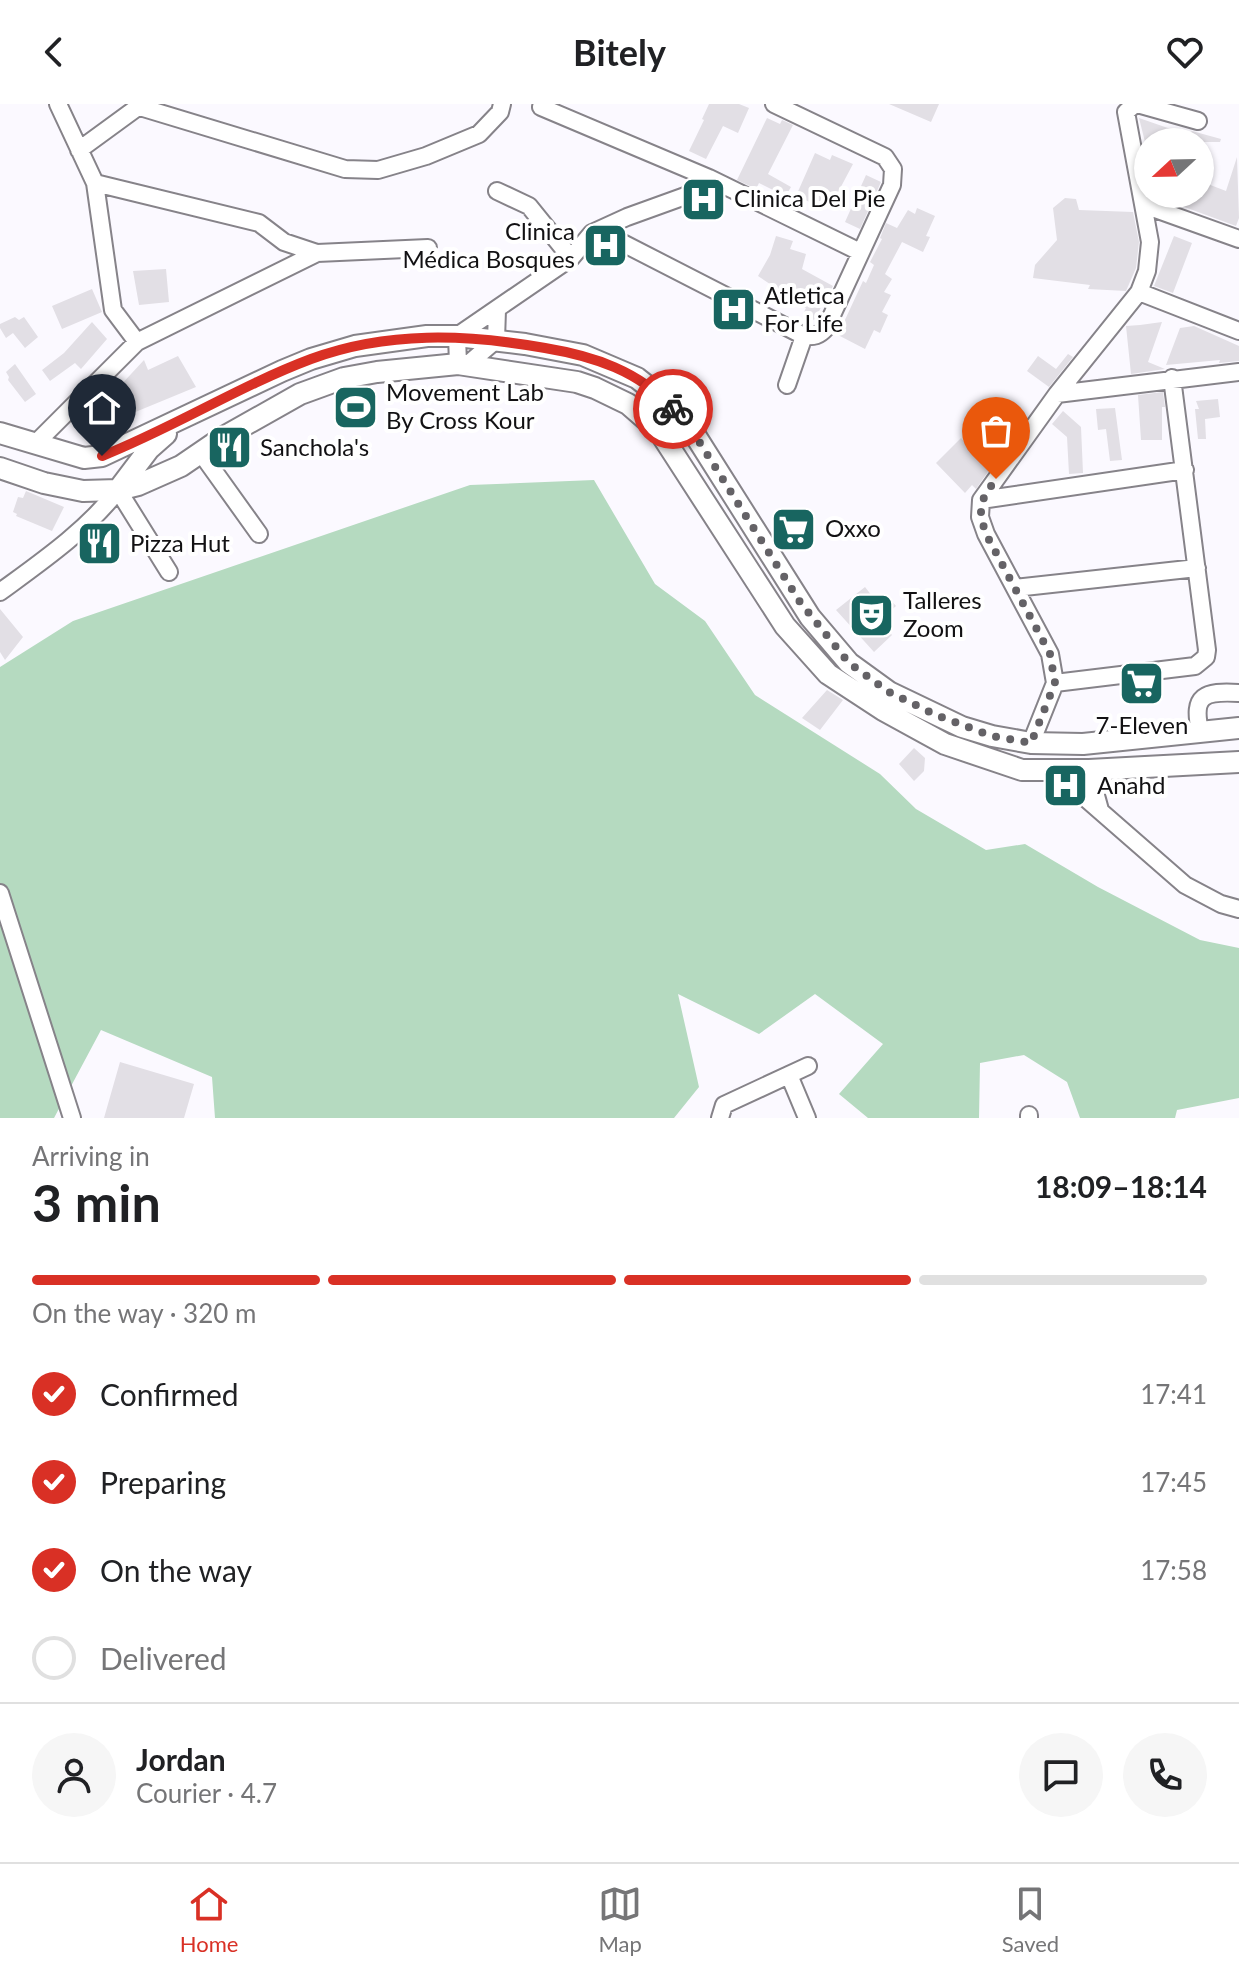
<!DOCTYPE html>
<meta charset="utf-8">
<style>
body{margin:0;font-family:Lato,sans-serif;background:#f6f6f6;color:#202124;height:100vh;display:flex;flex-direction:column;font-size:30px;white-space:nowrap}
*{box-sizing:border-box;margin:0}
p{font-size:26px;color:#757577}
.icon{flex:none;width:44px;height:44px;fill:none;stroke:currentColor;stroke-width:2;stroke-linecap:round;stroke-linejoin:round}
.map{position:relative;height:1014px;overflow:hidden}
.side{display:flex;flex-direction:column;background:#fff;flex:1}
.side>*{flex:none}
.needle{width:52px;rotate:248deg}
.tools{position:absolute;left:1134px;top:24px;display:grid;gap:16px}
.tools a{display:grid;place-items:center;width:80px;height:80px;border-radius:50%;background:#fff;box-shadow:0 2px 6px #0004;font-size:40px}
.pin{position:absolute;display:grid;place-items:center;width:68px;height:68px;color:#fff;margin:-82px -34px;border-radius:50% 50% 50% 0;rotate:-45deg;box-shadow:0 0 8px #0007}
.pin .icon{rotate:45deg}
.courier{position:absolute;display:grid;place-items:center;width:80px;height:80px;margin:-40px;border:6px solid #d93025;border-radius:50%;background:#fff;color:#222;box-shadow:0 2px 10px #0007}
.headline em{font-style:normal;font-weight:700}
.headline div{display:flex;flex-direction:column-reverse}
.headline{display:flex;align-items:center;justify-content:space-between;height:136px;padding:0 32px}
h1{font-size:52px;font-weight:700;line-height:60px}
.bar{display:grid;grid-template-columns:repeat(4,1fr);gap:12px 8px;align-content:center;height:96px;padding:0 32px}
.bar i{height:10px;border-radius:6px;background:#e0e0e0}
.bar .current{background:#d93025}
.bar p{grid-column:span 4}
.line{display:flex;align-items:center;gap:20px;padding:0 32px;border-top:2px solid #e0e0e0}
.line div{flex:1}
.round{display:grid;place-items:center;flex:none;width:84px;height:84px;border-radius:42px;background:#f6f6f6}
ol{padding:0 32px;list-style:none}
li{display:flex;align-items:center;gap:24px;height:88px}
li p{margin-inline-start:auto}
li .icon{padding:8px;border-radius:50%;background:#d93025;color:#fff;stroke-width:4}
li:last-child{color:#757577}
li i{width:44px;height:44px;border:4px solid #e0e0e0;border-radius:50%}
header{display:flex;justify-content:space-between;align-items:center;height:104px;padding:0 32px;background:#fff;font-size:36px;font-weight:700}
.dock{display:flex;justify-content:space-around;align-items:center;height:112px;border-top:2px solid #e0e0e0;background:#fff;font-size:22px;color:#757577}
.dock a{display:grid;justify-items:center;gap:4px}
.dock .current{color:#d93025}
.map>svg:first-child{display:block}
</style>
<header><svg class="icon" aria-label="back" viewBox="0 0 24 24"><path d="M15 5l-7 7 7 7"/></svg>Bitely<svg class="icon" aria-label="heart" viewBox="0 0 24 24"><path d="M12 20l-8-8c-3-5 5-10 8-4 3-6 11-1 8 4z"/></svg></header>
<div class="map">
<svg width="1239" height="1014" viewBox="0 0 1239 1014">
<rect width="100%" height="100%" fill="#fbf9ff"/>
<!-- green -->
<path fill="#b5dac0" d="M594,376L655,480L705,517L755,591L880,670L916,705L986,746L1025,740L1098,783L1200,836L1239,844V994L1177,1006L1175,1014H1080L1067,978L1024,951L980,959L979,1014H868L839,990L883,940L815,890L759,930L678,890L699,983L674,1014H215L212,973L101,926L54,1014H0V563L73,517L470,381Z"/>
<!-- building -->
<path fill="#e2dfe5" d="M709,0H739L749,4L738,29L723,22L706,55L689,47L704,16L702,15Z
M889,0H939L931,18Z
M767,14L780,20L782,16L793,21L768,70L791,83L784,95L775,90L777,88L759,79L756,85L737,76Z
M1139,14L1188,31L1192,27L1221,35L1220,38H1145Z
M815,49L830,56L832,51L853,60L835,94L828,91L821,103L796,92Z
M1237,53L1239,114L1236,122L1152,91L1200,90V77L1226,87Z
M866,71L881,78L860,125L845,118Z
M1065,94L1076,95L1079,106L1133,108L1139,138L1136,164L1126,187L1088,185L1090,181L1033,174L1035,161L1057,136L1053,104Z
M917,104L935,112L926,132L930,133L923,148L902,138L885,170L892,175L884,188L891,191L882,208L888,211L880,229L874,226L865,245L836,230L842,217L844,218L863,177L866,179L874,161L870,158L882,135L880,134L886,119L897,124L908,106L915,110Z
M776,132L793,137L790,145L806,150L802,165L833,182L814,216L803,210L806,204L787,193L782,200L768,190L773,182L758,172L770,151Z
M1174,132L1192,139L1173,189L1154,182Z
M166,165L169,198L139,201L133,167Z
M92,185L102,208L62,225L52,202Z
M15,213L19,216L24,213L38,233L25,244L13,229L6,234L0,224V220Z
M92,218L107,235L81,265L75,259L50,277L42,266L64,249Z
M1162,218L1148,258L1165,265L1131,270L1126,222L1140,221V223V221Z
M1194,222L1239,242V257L1219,259L1220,256L1166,261L1180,224Z
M1068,250L1073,253L1049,283L1027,267L1038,252L1056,265Z
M178,252L196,283L99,323L93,311L144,256L148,266Z
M15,260L36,290L25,298L8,276L9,273L6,268Z
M1163,288L1165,303H1162V336H1141L1138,291Z
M1218,295L1220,313L1205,315L1206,335H1198L1195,305H1199L1196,297Z
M1115,304L1122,356L1110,357L1106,325L1098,326L1096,305Z
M1063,307L1081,323L1083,369L1069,370L1067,333L1052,320Z
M961,334L976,350L981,346L994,359L976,385L972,381L965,389L936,359Z
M26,387L64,403L52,427L16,412L17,410L13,408L18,393L23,394Z
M110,425L119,438L97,453L88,440Z
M865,483L876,497L881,493H888L896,502L879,517L892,531L874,548L836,506Z
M0,505L23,533L5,556L0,548Z
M827,586L843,596L820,626L802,614Z
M914,644L925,654L924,667L914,677L899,660Z
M120,958L194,980L184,1014H104Z"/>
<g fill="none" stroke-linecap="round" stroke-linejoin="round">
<defs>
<path id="minor" d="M58,0L95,79L113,206L137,238
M140,3L345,65L378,66L426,52L479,30L500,8L502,0
M541,3L709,74L860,148
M79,46L142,0
M95,79L259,119L284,138L317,149
M497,87L529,102L571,154
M1144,101L1239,135
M592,129L607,131L804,232C814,233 819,232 826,224L892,81L893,65L885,53L774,0
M1139,188L1239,227
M458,260L457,232L571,154L592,129L627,113L699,87L709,74
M467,261L496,236L497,206
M787,281L804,232
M1057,290L1239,268
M36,339L137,238L317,149L428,144
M201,349L259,430
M981,396L1185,366
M1015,484L1197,464
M0,488C41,458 86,427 118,386L169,468
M1055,579L1195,562L1206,553L1207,546L1172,274
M1200,627C1192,591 1204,587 1239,589
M1031,639L1055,579L1050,550L986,430L980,413L981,396L1057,290L1139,188L1147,167L1150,138L1126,8L1134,1H1141L1198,17
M1052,665L1185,781L1221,800L1239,805
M1089,666L1100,706
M0,789L72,1014
M789,971L807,1014
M1029,1011V1014
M720,1014L724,1001L808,962"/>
<path id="major" d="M0,329L84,354L102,352L282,267L311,255L355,242L427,232H457L525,240L583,251L637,274L665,296L695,331L810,513L849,559L889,588L962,623L992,632L1031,639L1083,640L1239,624
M0,364L44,379L83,387L118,386L138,381L181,362L222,334L300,290L344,274L377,268L458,260L577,278L595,284L628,300L659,327L785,522L828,570L883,606L945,640L1022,666H1089L1239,658
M118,386L149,345L166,330"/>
</defs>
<!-- minor casing -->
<use href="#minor" stroke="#868389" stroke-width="20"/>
<!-- major casing -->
<use href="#major" stroke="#868389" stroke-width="24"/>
<!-- minor -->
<use href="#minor" stroke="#fff" stroke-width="16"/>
<!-- major -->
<use href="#major" stroke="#fff" stroke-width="20"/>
</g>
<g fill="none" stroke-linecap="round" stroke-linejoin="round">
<!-- done -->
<path stroke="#646266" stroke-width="8" stroke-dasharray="0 14.4" d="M673,305L695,331L800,498L849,559L889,588L936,611L992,632L1031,639L1055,579L1050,550L986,430C977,403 980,397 996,375"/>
<!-- route -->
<path stroke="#d93025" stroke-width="10" d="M102,352C173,324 239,282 311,255C387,227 466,230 545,244C593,252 640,267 673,305"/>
</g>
<!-- icons -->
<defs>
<symbol id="hospital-square" viewBox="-11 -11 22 22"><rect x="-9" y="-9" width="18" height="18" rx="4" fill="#186560" stroke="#fff"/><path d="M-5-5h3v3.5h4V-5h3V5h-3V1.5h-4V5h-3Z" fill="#fff"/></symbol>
<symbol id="stadium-square" viewBox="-11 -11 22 22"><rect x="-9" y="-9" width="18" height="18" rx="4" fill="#186560" stroke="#fff"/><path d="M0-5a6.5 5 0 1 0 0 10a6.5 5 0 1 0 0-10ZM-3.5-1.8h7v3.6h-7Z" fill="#fff"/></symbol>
<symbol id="restaurant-square" viewBox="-11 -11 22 22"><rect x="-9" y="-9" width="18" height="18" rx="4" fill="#186560" stroke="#fff"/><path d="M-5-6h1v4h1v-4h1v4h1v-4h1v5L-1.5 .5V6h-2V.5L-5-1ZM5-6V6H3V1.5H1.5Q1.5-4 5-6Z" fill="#fff"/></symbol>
<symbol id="supermarket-square" viewBox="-11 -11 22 22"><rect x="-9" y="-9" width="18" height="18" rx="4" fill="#186560" stroke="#fff"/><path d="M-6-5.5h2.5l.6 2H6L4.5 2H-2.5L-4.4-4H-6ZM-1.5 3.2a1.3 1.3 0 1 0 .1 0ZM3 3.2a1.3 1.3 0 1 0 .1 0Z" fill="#fff"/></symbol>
<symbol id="theatre-square" viewBox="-11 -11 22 22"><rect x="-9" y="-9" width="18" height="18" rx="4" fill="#186560" stroke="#fff"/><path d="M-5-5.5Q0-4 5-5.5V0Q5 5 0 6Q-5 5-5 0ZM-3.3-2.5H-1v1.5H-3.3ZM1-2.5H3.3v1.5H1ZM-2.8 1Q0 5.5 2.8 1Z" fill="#fff"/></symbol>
</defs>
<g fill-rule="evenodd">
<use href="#hospital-square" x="678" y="70" width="51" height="51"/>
<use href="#hospital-square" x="580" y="116" width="51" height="51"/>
<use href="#hospital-square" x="708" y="180" width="51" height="51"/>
<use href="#stadium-square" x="330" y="278" width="51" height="51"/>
<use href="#restaurant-square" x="204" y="318" width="51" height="51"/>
<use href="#supermarket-square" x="768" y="400" width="51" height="51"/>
<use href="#restaurant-square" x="74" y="414" width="51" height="51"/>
<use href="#theatre-square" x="846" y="486" width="51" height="51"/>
<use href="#supermarket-square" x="1116" y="554" width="51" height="51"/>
<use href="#hospital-square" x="1040" y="656" width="51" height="51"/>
</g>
<g text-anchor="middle" stroke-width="8" stroke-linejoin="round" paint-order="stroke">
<!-- poi labels -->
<g font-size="24" fill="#121113" stroke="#fff" text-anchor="start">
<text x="734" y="103">Clinica Del Pie</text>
<text x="575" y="136" text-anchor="end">Clinica<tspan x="575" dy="28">Médica Bosques</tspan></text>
<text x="764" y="200">Atletica<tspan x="764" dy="28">For Life</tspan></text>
<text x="386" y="297">Movement Lab<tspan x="386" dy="28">By Cross Kour</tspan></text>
<text x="260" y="352">Sanchola's</text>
<text x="825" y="433">Oxxo</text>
<text x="130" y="448">Pizza Hut</text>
<text x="903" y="505">Talleres<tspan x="903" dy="28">Zoom</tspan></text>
<text x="1142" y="630" text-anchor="middle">7-Eleven</text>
<text x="1097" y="690">Anahd</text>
</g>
</g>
</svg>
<div class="tools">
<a><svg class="needle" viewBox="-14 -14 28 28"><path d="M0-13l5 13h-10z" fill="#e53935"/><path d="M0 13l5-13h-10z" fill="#757577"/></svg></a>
</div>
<div class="pin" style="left:996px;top:375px;background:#ea580c"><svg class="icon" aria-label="bag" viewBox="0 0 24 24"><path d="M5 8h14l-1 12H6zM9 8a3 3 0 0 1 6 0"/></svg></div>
<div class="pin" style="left:102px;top:352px;background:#1f2937"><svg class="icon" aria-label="home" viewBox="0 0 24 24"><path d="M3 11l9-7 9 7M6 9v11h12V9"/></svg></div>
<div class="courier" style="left:673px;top:305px"><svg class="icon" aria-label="bike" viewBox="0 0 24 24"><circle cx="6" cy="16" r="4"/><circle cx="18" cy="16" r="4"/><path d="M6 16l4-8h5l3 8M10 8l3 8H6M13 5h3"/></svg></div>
</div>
<section class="side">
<div class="headline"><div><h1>3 min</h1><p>Arriving in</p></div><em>18:09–18:14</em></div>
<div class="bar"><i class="current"></i><i class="current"></i><i class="current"></i><i></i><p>On the way · 320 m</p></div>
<ol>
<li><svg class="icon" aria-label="check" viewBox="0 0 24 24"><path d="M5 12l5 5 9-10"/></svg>Confirmed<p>17:41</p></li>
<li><svg class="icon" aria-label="check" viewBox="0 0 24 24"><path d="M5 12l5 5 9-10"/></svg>Preparing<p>17:45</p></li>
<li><svg class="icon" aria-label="check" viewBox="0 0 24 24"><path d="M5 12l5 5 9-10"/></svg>On the way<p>17:58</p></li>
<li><i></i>Delivered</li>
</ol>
<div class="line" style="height:144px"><a class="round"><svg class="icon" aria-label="person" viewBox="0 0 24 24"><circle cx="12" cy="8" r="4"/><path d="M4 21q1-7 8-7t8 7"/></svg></a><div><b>Jordan</b><p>Courier · 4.7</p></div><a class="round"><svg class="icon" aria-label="chat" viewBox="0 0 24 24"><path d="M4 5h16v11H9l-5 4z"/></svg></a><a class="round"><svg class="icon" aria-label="phone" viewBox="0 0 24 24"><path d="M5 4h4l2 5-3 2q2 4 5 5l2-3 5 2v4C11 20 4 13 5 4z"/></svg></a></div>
</section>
<nav class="dock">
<a class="current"><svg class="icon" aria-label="home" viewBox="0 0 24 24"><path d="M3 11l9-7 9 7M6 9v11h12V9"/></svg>Home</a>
<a><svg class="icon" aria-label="map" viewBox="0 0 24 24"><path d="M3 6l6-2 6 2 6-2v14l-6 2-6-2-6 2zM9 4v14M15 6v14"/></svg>Map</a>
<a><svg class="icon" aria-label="saved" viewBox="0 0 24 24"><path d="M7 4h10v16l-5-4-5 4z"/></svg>Saved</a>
</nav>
